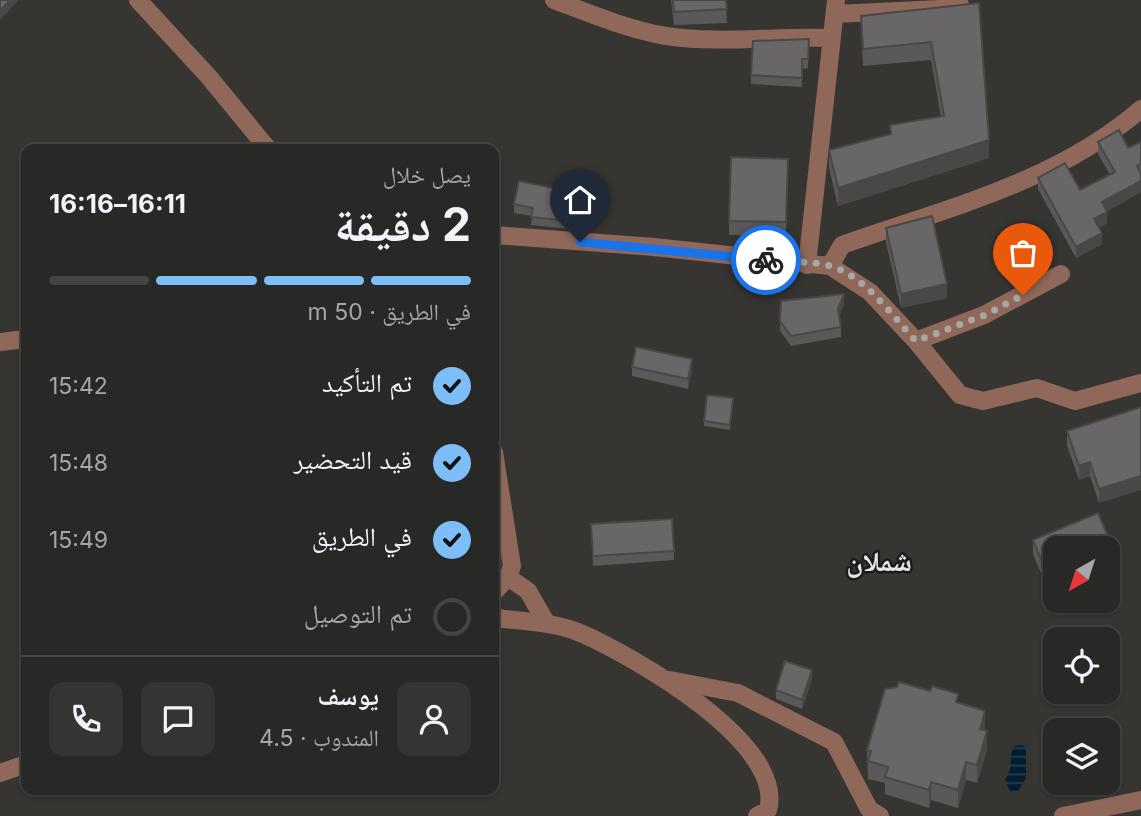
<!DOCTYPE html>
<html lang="ar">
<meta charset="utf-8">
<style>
body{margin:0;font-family:Inter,"Noto Naskh Arabic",sans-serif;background:#343432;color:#f1f3f6;direction:rtl;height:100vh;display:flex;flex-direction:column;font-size:26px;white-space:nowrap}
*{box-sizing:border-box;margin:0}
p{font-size:23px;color:#a5a6a7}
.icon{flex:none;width:38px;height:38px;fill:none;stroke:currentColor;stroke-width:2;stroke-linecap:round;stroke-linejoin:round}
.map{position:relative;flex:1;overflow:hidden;direction:ltr}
.sheet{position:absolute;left:21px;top:144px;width:478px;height:651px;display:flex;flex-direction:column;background:#282826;border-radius:14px;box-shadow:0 2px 5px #0004,0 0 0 2px #444443;direction:rtl}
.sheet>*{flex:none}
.needle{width:46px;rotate:219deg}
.fabs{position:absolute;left:1043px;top:536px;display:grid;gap:14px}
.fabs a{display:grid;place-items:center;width:77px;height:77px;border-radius:14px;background:#282826;box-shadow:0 2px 5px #0004,0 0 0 2px #444443;font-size:35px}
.pin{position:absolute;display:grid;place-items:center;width:60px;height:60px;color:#fff;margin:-72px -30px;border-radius:50% 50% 50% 0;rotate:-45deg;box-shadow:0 0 7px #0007}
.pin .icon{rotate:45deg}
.courier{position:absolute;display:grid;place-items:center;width:70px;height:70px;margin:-35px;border:5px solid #1a73e8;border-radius:50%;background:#fff;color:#222;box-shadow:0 2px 9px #0007}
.overview em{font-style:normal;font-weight:700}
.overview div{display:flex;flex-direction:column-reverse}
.overview{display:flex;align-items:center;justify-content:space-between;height:119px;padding:0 28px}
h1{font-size:46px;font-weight:700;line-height:52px}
.bar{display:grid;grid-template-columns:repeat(4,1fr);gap:10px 7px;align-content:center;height:84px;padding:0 28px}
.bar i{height:9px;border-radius:5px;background:#444443}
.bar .selected{background:#7dbef9}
.bar p{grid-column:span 4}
.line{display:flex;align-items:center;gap:18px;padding:0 28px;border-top:2px solid #444443}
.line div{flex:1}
.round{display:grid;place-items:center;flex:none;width:74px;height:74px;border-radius:14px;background:#343432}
ol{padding:0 28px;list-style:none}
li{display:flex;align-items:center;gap:21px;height:77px}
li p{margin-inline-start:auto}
li .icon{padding:7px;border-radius:50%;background:#7dbef9;color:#111;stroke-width:4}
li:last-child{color:#a5a6a7}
li i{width:38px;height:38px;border:4px solid #444443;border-radius:50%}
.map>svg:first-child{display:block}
</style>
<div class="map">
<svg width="1141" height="816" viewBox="0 0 1141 816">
<defs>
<pattern id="water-rules" width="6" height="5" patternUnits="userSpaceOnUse" patternTransform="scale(1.75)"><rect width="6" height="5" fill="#011d2f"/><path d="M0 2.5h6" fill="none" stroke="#263e4d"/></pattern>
</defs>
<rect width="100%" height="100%" fill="#363532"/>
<!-- water -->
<path fill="url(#water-rules)" d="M1022,745L1026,747V778L1018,791L1010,792L1005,779C1014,769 1008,757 1014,746Z"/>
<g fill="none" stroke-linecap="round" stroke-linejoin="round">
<!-- minor -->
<path stroke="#8f6859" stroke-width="18" d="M138,0L209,77L268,149
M554,0C589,13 629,30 666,36C720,44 777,36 831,38
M835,14L961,8L958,0
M494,235L654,247L830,266L870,292L916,341L960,395L983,401L1037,388L1075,401L1141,383
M807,265L836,0
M830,266L842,245C946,208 1055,183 1141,109
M916,341L984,315L1061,274
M0,342L26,339
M494,452L512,566L508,577L494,592
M508,577L528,591L547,624
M494,618C523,621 556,622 583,634C634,657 786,743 768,810L757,816
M670,680L738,693L834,742L869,809L880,816
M0,773L26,764
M1063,816L1141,800"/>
</g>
<!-- wall -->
<path fill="#5a5859" d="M671,0H726L727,23L674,25Z
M979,3L989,158L838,206L829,168V150L890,135V125L941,117L931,60L863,66L861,16Z
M809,39L808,68L802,69V87L751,84V75Z
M1098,142L1128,148L1141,142V192L1107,211V223L1099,228L1102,244L1076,258L1038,189V178L1080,190L1110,175L1098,154Z
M788,159L786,236L729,235V221Z
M577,202L571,229L531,225L532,216L514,213V204Z
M886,228L947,298L901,308L886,242Z
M844,304L839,316L841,327V337L791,346L780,331V321Z
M632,367L692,369L688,389L632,376Z
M733,403L730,430L704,426V421Z
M1141,407L1099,503L1090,476L1079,480L1067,445V431Z
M1098,513L1110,541V555L1108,556V548H1055V600H1072L1055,607L1033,554V540Z
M591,524L674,551V560L593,566Z
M812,679L802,709L776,699V690Z
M958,703L985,729L987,749L977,783L966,780L958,808L931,800L929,808L885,794V783L868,779L867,750Z"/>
<!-- shaded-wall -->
<path fill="#4a4749" d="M10,0H19L0,20V11Z
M989,140V158L838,206V188Z
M1141,181V192L1102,214V202Z
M577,193V202L571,229V221Z
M1107,212V223L1094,230V219Z
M1102,233V244L1076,258V247Z
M947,284V298L901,308V294Z
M844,294V304L838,319V309Z
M692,359V369L688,389V379Z
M1090,462V476L1079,480V466Z
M1141,476V490L1099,503V489Z
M1110,541V555L1108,556V548H1097V547Z
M1055,593V600H1072L1055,607Z
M812,670V679L802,709V700Z
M985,711V729L980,747V729Z
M987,731V749L977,783V765Z
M966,762V780L958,808V790Z
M931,782V800L929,808V790Z"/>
<!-- building -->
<path fill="#696668" stroke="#4a4749" stroke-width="2" d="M0,0H10L0,11Z
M673,0H726L727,9L674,12Z
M979,3L989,140L838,188L829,150L891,134L890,125L944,116L931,42L863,49L861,16Z
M809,39L808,59H802V78L751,75L753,41Z
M1119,130L1128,148L1141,142V164L1137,166L1141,174V181L1102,202L1107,212L1094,219L1102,233L1076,247L1038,178L1065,163L1080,190L1115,172L1098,142Z
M731,157L788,159L786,222L729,221Z
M519,181L577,193L571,221L531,217L533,208L514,204Z
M932,216L947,284L901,294L886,228Z
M844,294L838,309L841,327L791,336L780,321L781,301Z
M636,347L692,359L688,379L632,367Z
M707,395L733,398L730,425L704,421Z
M1141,407V476L1099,489L1090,462L1079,466L1067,431Z
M1098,513L1110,541L1097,547V548H1055V593L1033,540Z
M672,519L674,551L593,556L591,524Z
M785,661L812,670L802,700L776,690Z
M899,682L930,691L932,686L958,694L956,702L985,711L980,729L987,731L977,765L966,762L958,790L931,782L929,790L885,777L888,767L868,761L871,751L867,750L885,689L897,687Z"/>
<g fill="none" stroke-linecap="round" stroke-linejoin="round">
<!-- done -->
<path stroke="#a8a7a6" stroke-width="7" stroke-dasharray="0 12.6" d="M766,260C784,262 814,261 831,266C866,277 892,316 916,341L985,315L1023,295"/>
<!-- route -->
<path stroke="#1a73e8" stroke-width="9" d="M580,242L766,260"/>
</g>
<g text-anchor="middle" stroke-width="5" stroke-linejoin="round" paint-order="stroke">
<!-- quarter labels -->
<g font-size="28" font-weight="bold" fill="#e6e5e4" stroke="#1d1c1b">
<text x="879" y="571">شملان</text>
</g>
</g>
</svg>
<div class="fabs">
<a><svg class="needle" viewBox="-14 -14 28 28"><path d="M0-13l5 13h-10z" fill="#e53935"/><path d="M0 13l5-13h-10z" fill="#a5a6a7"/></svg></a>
<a><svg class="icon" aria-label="locate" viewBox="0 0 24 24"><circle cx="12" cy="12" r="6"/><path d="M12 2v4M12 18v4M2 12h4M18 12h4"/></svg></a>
<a><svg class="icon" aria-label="layers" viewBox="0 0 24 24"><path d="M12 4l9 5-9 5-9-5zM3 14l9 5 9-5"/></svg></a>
</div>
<div class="pin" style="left:1023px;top:295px;background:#ea580c"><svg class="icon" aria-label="bag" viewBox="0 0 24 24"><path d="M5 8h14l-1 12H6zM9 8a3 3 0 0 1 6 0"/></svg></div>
<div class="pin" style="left:580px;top:242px;background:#1f2937"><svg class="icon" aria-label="home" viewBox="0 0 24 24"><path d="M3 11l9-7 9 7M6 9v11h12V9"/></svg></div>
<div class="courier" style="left:766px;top:260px"><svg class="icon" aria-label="bike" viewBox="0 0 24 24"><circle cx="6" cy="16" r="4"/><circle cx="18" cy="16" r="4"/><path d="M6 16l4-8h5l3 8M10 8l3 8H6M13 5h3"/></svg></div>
<section class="sheet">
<div class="overview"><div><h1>2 دقيقة</h1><p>يصل خلال</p></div><em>16:11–16:16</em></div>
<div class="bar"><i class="selected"></i><i class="selected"></i><i class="selected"></i><i></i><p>في الطريق · 50 m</p></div>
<ol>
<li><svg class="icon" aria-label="check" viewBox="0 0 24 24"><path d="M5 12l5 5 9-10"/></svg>تم التأكيد<p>15:42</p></li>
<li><svg class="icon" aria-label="check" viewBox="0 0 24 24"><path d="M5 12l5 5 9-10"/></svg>قيد التحضير<p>15:48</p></li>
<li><svg class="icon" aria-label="check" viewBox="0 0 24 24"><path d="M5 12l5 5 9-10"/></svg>في الطريق<p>15:49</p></li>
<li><i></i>تم التوصيل</li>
</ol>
<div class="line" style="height:126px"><a class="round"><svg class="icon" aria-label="person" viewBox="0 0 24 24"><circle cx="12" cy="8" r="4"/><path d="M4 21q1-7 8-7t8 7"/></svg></a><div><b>يوسف</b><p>المندوب · 4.5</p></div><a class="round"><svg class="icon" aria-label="chat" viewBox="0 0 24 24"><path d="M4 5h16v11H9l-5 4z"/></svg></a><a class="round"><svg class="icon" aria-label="phone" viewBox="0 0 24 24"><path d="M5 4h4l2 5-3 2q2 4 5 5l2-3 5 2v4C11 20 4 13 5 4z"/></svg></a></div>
</section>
</div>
